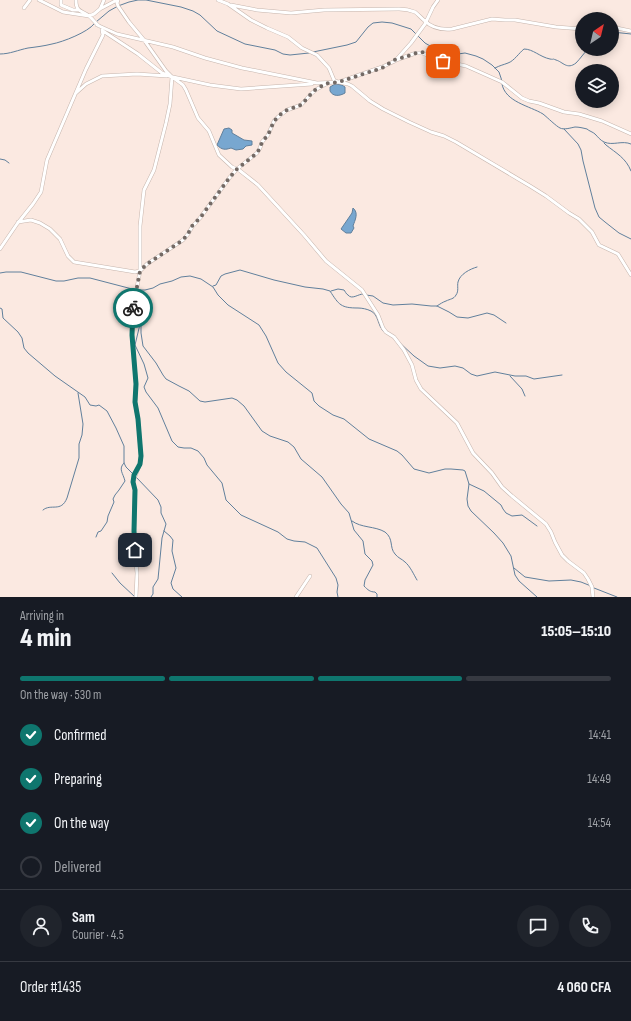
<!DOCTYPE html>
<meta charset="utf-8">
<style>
body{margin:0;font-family:"Sofia Sans Condensed",sans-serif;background:#20242c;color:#f1f3f6;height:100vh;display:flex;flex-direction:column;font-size:15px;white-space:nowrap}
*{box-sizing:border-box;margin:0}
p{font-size:13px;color:#9ea1a6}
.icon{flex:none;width:22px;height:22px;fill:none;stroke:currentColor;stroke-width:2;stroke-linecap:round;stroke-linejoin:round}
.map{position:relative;height:597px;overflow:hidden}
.panel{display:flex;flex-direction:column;background:#171b24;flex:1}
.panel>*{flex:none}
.needle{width:26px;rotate:35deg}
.tools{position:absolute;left:575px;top:12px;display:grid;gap:8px}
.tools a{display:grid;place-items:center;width:44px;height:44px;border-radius:50%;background:#171b24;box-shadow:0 2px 10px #0003;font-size:20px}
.pin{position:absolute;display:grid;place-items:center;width:34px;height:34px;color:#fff;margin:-17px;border-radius:8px;box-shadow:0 2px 6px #0006}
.courier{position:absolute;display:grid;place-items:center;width:40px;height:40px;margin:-20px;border:3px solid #0f766e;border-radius:50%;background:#fff;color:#222;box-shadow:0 1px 5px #0007}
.summary em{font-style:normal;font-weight:800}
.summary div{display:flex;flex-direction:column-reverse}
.summary{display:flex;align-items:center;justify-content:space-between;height:68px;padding:0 20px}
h1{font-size:26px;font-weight:800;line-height:30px}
.bar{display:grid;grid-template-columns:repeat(4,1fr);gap:6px 4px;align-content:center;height:48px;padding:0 20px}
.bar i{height:5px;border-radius:3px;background:#363941}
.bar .on{background:#0f766e}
.bar p{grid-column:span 4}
.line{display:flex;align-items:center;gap:10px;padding:0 20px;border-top:1px solid #363941}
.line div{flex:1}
.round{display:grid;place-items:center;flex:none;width:42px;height:42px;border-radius:21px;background:#20242c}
ol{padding:0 20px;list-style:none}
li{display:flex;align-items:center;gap:12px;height:44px}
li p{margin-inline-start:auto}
li .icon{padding:4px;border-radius:50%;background:#0f766e;color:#fff;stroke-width:4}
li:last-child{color:#9ea1a6}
li i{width:22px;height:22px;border:2px solid #363941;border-radius:50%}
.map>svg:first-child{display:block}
</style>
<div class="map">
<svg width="631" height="597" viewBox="0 0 631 597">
<rect width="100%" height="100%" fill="#fbe9e1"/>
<!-- water -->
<path fill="#78a7d0" stroke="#61809c" d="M335,84L342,85L345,87V93C340,96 333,97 330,91V87Z
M229,128L232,130V133L244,140L252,141V145L246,146L243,149L236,150L231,148C225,150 222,150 217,145L224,129Z
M353,208C359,213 355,220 353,226L354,228L351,233H346L341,229L352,213Z"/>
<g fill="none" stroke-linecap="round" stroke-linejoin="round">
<!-- stream -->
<path stroke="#61809c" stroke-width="1" d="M96,22L109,11L118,6L129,2L138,0H146L181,7L193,11L200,15L217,31L245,44L275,50L283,54L290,55L309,53
M612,32L631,34
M313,52L347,45L356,42L368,27L373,23L382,22L392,23L411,29L425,43L437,50L458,54L465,53L476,56L483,59L492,65L499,72L502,81
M0,54C10,54 18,50 28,48C36,47 44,46 52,44C63,42 88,32 94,24
M495,68C501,65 503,65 508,63C514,61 519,53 524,49C533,49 540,57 550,59C555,60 551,58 556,60C563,62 567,70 576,63C580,59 584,53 588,49
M502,84C505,102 530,106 543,114C548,118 556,126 560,128C564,130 570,128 575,127C579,127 583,128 587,129C589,131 593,132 595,134C598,137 600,140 604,142C613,146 622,140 631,144
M564,129L578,144L581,150L583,161L595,208L599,217L605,222L619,233L631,239
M604,143L606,145C616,153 626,158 631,171
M0,159L5,160L9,163
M0,273L6,272H21L56,281H64L78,278H90L136,290H145L153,288L160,284L172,281L181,277L190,276L201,279L213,287L218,295L228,305L259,325L266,336L278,363L286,372L312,393L314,401L319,406L333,415L344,419L369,439L397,451L402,455L414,469L429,473L445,469H451L463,470L465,471L469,484L467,499L468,506L471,511L494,533L503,543L511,556L515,575L519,581L537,597
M213,286L216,285L221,276L225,274L240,270L274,280L305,287L323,289L330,291C339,305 341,308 358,308C362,308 367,309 371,311C379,315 377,325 384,332
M140,290L139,304L141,320L135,345L144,364L148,378L144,387L146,392L158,408L172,441L178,447L184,448H191L198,451L204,458L207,465L222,483L226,500L241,515L278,532L287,539L294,541L305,542L317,548L336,578L338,585L337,592L338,597
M331,291L338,289L344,290C345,291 346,294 348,295C352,300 358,294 363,294
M366,295L373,296L383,303L393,305L412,304L431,306H437L449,312L457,317L468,318L487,313L494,315L506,323
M437,306C440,304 443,302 446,301C450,299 454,299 456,295C459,291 457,286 458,282C460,274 470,269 477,267
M0,308L2,309L3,318L18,332L22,338L24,348L28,353L55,376L85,397L90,405L96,406L99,405L107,411L116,428L124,446V463L126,467L134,475
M141,320V333L143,346L156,363L163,375L166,379L179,386L189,391L200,401L205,402L232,398L237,400L244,406L262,431L270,436L288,442L294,447L301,459L322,477L341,504L349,513L354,530L363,541L365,554L372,561L373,565L365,580L364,586C368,590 370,592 375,592L377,594V597
M400,343L414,356L428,366L440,368L455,366L463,368L471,374L477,376L495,372L515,376H526L534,379L562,375
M510,376L522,389L525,396
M136,477L158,500L161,507V513L166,524L162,538L158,579L153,587V594L151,597
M469,484L484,491L501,505L503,509L506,513L512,516L522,515L537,526
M43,510C51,503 61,513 67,498L79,458V444L82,435L83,424L78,393
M352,521C361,528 375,526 385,532C394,539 389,547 395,554C398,558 402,559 405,562C410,566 414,575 417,580
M164,531L170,536L173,540L172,551L176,568L171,583L173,589L182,597
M96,537L98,532L101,531L107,522L108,516L114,502L113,499L115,495L119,490L125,481C123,473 118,469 124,463
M514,568L525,577L549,581L571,580L581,582L591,586
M112,573L120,583L135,597
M594,588L617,597"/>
<defs>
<path id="street" d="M39,0L63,12L89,16L94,14L100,9L117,0
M61,0V5L73,10H78
M76,0C76,13 82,10 89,16C93,19 95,23 99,26
M118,0L117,3L118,6L129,22L144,40L166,71L172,77L183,85L186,90L198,118L209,131L219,155L232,167L239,170L258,185L304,235L326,261L362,290L378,315L383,328L386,332L394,337L404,350L412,365L416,380L421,389L457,423L473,453L492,473L502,487L512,496L546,524L551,532L555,542L562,555L568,561L584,573L588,579L592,587L593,597
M218,0L228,4L251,20L267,28L288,37L302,48L317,55L329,68L334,80L338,82L348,84L352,86L370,101L383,109L409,122L431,132L444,136L456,142L530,186L546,196L569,213L579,219L592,232L599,245L618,254L631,275
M231,5L257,10L291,13L324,10L399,9C405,9 410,10 415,12C419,15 421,18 425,21C432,28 441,30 452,29L492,19L505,20H515L556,27L582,29
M24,8L30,0
M100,9L104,0
M97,25L117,34L173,47L205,58L242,68L317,83L339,82L382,67L395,61L411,43L425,24L433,7L438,0
M612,27L631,31
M103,31L138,54L162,73L172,77L170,104L166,123L154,170L144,190L140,226V271L132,314V335L136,384L135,402L138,419L141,456L140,464L134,479L133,482L135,490L134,531V543L137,573L136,597
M396,60L416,53H422L443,61L466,66L502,82L522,98L529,101L539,103L564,112L579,114L602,121L631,134
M173,77L210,85L241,89L312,84
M76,93L86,84L102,76L137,74L167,76
M18,222L31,220L40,223L50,229L60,239L68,256L74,262L123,270L135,272L140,271L147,264L183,240L188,234L192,227L200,218L230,177L237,169L257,153L260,148L262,142L268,135L274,121L278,117L287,110L301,105L312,93L317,89L328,83
M0,249L17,224L33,204L41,192L47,160L86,69L103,35L102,30
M296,597L310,576"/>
</defs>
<!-- street casing -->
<use href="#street" stroke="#c6b5ad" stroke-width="4"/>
<!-- street -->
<use href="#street" stroke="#fff" stroke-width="3"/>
</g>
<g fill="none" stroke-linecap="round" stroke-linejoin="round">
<!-- done -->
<path stroke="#746a65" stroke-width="4" stroke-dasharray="0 7.2" d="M133,308L140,271L147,264L183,240L188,234L192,226L200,218L230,177L237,169L257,153L260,148L262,142L268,135L274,121L282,113L287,110L301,105L312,93L316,89L328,83L339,82L351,78L382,68L394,60L405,57L416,53L422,52L443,61"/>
<!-- route -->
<path stroke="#0f766e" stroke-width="5" d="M133,308L132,335L136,384L135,402L138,419L141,456L140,464L134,475L133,482L135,490L134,531L135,550"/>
</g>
</svg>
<div class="tools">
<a><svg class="needle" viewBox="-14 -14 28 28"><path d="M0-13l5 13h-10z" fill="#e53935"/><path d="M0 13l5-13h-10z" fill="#9ea1a6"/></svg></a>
<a><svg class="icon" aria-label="layers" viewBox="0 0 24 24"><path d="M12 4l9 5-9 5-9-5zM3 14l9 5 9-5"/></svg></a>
</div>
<div class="pin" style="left:443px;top:61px;background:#ea580c"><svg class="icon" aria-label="bag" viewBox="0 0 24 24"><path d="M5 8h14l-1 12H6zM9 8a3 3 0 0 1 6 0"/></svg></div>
<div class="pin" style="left:135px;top:550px;background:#1f2937"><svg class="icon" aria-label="home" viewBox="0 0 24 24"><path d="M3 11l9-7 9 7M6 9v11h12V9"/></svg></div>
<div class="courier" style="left:133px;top:308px"><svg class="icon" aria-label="bike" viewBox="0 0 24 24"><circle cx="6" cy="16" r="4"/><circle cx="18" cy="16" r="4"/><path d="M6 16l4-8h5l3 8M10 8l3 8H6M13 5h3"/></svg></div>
</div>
<section class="panel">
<div class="summary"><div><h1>4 min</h1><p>Arriving in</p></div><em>15:05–15:10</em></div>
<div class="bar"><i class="on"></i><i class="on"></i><i class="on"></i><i></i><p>On the way · 530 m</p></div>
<ol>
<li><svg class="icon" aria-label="check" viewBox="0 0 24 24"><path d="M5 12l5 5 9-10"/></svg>Confirmed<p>14:41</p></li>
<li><svg class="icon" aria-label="check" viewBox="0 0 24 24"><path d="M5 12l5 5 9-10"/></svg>Preparing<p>14:49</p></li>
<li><svg class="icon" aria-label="check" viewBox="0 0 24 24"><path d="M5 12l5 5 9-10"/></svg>On the way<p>14:54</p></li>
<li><i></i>Delivered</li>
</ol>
<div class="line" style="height:72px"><a class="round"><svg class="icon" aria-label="person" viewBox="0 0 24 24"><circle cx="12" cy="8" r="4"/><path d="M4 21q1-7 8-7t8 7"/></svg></a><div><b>Sam</b><p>Courier · 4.5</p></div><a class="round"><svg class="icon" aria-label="chat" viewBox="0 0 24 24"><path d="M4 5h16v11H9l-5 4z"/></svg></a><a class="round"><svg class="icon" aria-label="phone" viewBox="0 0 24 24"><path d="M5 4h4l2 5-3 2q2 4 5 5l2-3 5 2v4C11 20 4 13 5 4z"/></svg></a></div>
<div class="line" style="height:52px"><div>Order #1435</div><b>4 060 CFA</b></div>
</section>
